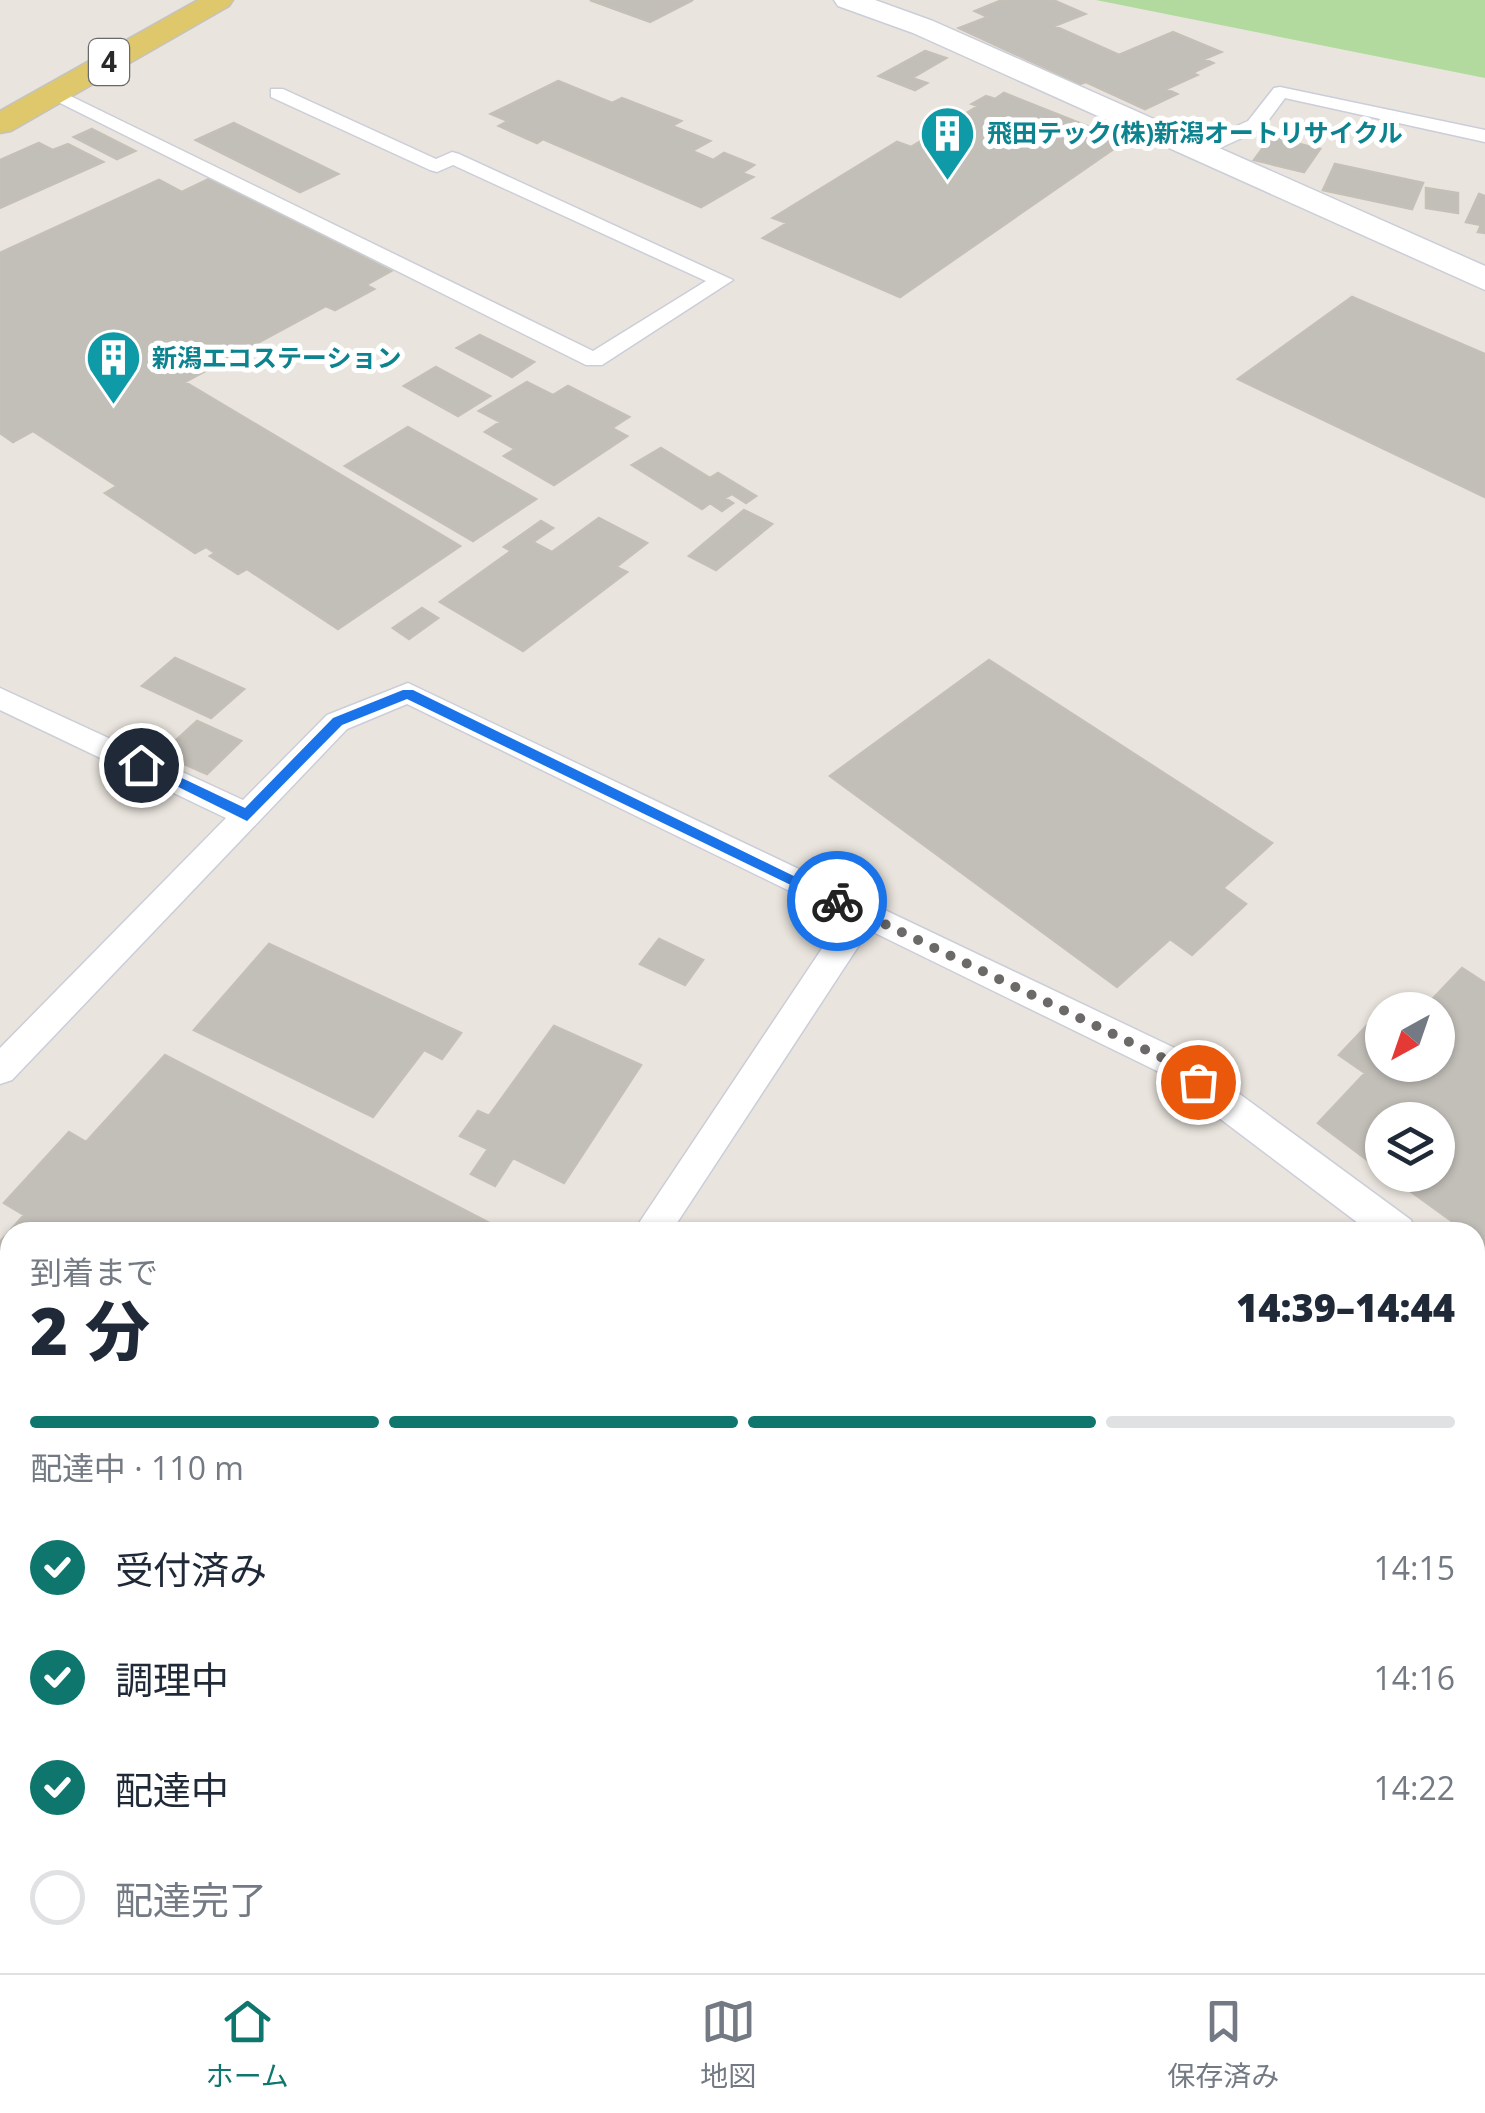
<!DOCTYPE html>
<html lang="ja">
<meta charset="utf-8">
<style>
body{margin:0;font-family:"Open Sans","Noto Sans JP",sans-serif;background:#f2f2f3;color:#1f2937;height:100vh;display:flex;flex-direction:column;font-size:38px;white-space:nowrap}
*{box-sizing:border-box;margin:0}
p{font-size:32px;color:#747a83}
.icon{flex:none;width:55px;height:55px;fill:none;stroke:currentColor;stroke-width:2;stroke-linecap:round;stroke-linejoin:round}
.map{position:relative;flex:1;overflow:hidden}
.drawer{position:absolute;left:0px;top:1222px;width:1485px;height:752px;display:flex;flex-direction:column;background:#fff;border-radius:30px 30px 0 0;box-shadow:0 2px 8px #0004}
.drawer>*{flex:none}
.needle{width:65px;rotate:220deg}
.controls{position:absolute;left:1365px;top:992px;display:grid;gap:20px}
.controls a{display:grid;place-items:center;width:90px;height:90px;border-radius:50%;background:#fff;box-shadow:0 2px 8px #0004;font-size:50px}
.pin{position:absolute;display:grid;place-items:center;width:85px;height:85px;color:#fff;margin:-42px;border:5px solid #fff;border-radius:50%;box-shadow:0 2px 10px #0007}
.courier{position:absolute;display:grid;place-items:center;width:100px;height:100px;margin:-50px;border:8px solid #1a73e8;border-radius:50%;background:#fff;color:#222;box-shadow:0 2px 12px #0007}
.overview em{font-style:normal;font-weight:800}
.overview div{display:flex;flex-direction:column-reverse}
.overview{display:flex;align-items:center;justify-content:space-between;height:170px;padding:0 30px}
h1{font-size:65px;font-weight:800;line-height:75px}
.bar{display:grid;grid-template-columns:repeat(4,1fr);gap:15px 10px;align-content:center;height:120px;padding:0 30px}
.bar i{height:12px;border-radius:8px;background:#e0e1e3}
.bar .active{background:#0f766e}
.bar p{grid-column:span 4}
ol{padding:0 30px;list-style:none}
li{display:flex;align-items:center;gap:30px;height:110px}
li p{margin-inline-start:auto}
li .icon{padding:10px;border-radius:50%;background:#0f766e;color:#fff;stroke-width:4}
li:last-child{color:#747a83}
li i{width:55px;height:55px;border:5px solid #e0e1e3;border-radius:50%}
.menu{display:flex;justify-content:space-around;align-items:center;height:140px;border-top:2px solid #e0e1e3;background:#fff;font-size:28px;color:#747a83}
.menu a{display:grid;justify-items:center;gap:5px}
.menu .active{color:#0f766e}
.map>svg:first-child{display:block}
</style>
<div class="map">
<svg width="1485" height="1973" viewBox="0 0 1485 1973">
<rect width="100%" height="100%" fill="#e9e4dd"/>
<!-- green -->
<path fill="#b2da9f" d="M1096,0H1485V78Z"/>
<!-- building -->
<path fill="#c2beb8" stroke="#c5c0b7" stroke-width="2.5" d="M590,0H693L650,22Z
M1002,0H1053L1085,14L1054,26L1119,55L1173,32L1221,52L1204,59L1213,63L1192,73L1197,75L1166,89L1177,94L1145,109L1086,82L1080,84L959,28L988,17L975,11Z
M925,51L946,58L912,78L927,83L915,90L879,76Z
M558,81L612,103L622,98L681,121L672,126L710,141L692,151L713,160L724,153L754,165L742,173L753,177L701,207L543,139L537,143L499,126L508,121L491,114Z
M1004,93L1125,141L900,297L763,238L787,223L773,218L897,142L911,147L978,106L972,104L986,96L995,99Z
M234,123L338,174L300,192L196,140Z
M92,129L135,151L117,159L74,137Z
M1271,137L1320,149L1304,172L1254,160Z
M39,143L53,150L68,144L103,162L0,208V160Z
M1335,164L1423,183L1412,209L1323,190Z
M209,179L391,271L366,285L374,289L335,310L326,306L185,382L460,546L338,629L247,569L238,574L210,556L215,553L206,547L195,553L105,493L117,486L33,431L13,442L0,433V253L159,180L182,192Z
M1426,188L1458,193V213L1426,208Z
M1479,194L1485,196V233L1478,232L1481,225L1466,222Z
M1352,297L1485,354V497L1238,379Z
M480,335L534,362L512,377L457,348Z
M436,367L490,396L458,416L404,386Z
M527,382L553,395L568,386L629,417L612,428L627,436L554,485L504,456L515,449L485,432L500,422L479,411Z
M408,427L536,499L473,541L345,466Z
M661,448L710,478L718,473L756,496L746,503L732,494L725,498L733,503L722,511L710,503L702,509L632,465Z
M744,510L772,524L716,570L689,556Z
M599,518L647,543L616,567L627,572L523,651L440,602L511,551L504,547L541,521L553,528L533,542L552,552Z
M422,608L438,618L409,639L393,628Z
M175,658L244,689L211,718L142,686Z
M989,660L1272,843L1223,888L1246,904L1192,955L1170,939L1117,987L830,776Z
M197,721L241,741L207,774L161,754Z
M659,939L703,960L685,985L640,964Z
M269,944L461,1033L442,1059L424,1050L373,1117L194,1030Z
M1462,968L1485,983V1246L1475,1239V1232H1467L1388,1175H1438V1120H1382V1171L1318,1123L1365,1073L1339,1055L1393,998L1411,1010H1382V1065H1438V1010H1422Z
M554,1026L641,1065L564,1183L513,1158L495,1186L471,1174L488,1149L460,1136L478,1111L489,1116Z
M165,1055L507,1232H10V1587L0,1600V1242L24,1215L4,1203L69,1132L86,1142Z
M9,1654L10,1685L0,1695V1663Z
M5,1733L10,1737V1794L0,1785V1739Z"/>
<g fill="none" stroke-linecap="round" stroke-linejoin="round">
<defs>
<path id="lane" d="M1280,87L1485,130V142L1285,98L1262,129L1204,155H1190V147L1248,121L1274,88Z
M54,88L593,351L706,281L453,165L437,172L430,170L271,97V89H283L436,159L452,152L459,154L733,280L602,365H586L48,97V89Z
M408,683L1181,1051L1411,1220L1416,1232H1370L1157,1071L869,930L671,1232H633L843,917L407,704L347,729L12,1080L0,1084V1048L226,818L0,710V688L243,800L327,715Z
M1475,1272L1485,1276V1316L1475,1312Z"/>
<path id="secondary" d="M834,0H875L933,21L1485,266V290L913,33L838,6Z"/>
<path id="primary" d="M198,0H233L229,6L11,131L0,133V111Z"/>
</defs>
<!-- lane casing -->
<use href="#lane" stroke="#cbcdd9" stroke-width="3"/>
<!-- secondary casing -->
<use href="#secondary" stroke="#cbcdd9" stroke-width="3"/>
<!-- primary casing -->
<use href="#primary" stroke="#c3c3c3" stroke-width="3"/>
<!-- lane -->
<use href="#lane" fill="#fff" fill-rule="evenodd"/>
<!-- secondary -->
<use href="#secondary" fill="#fff" fill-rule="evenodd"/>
<!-- primary -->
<use href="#primary" fill="#dfc76c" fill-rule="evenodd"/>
</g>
<!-- route -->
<path fill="#1a73e8" d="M403,690H413L845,901L843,905H832L407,699L342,725L247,821L134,765L146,761L245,808L333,718Z"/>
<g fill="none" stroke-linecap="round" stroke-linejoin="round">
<!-- done -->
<path stroke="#6c6a68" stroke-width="10" stroke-dasharray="0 18" d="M837,901L1169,1061L1198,1082"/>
</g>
<!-- icons -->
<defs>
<symbol id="building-pin" viewBox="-11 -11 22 30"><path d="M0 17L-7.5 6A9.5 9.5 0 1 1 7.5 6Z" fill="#0f9aa8" stroke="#fff"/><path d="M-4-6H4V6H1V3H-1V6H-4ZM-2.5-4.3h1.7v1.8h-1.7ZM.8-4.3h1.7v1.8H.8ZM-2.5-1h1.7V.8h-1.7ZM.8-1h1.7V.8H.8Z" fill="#fff"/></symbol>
</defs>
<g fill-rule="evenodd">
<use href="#building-pin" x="916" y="102" width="63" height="86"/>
<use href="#building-pin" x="82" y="326" width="63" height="86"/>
</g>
<g text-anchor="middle" stroke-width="10" stroke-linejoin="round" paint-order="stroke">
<!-- far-culture labels -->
<g font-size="25" font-weight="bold" fill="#0d838f" stroke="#fff" text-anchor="start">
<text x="987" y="142">飛田テック(株)新潟オートリサイクル</text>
<text x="152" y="367">新潟エコステーション</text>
</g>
<!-- shield labels -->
<rect fill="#fff" stroke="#696969" stroke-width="2.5" x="89" y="39" width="40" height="46" rx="8"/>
<g font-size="28" font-weight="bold" fill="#292929">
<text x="109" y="72">4</text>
</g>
</g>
</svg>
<div class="controls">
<a><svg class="needle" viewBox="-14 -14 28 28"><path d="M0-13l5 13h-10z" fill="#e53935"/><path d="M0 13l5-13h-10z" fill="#747a83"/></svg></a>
<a><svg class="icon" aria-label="layers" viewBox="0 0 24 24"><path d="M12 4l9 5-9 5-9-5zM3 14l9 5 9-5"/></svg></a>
</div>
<div class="pin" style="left:1198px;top:1082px;background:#ea580c"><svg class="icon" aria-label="bag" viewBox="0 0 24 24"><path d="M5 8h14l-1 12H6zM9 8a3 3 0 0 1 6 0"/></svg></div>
<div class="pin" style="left:141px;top:765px;background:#1f2937"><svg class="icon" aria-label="home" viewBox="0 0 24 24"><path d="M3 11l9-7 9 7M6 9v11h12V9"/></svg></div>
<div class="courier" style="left:837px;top:901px"><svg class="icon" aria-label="bike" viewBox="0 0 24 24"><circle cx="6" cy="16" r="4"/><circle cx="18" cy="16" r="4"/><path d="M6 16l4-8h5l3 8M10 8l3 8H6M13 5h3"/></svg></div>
<section class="drawer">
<div class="overview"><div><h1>2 分</h1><p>到着まで</p></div><em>14:39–14:44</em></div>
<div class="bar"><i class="active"></i><i class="active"></i><i class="active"></i><i></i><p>配達中 · 110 m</p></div>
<ol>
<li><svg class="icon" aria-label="check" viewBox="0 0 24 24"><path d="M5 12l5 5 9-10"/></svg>受付済み<p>14:15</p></li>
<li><svg class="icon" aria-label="check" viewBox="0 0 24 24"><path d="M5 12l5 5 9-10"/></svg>調理中<p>14:16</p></li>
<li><svg class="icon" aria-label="check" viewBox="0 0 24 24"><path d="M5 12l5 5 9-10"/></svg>配達中<p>14:22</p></li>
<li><i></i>配達完了</li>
</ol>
</section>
</div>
<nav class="menu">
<a class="active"><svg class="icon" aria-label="home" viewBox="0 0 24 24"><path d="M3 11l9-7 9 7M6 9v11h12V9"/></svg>ホーム</a>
<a><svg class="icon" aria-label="map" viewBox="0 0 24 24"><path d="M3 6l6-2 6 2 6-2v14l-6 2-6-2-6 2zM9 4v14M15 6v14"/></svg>地図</a>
<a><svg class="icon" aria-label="saved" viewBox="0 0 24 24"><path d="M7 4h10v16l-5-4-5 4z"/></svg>保存済み</a>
</nav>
